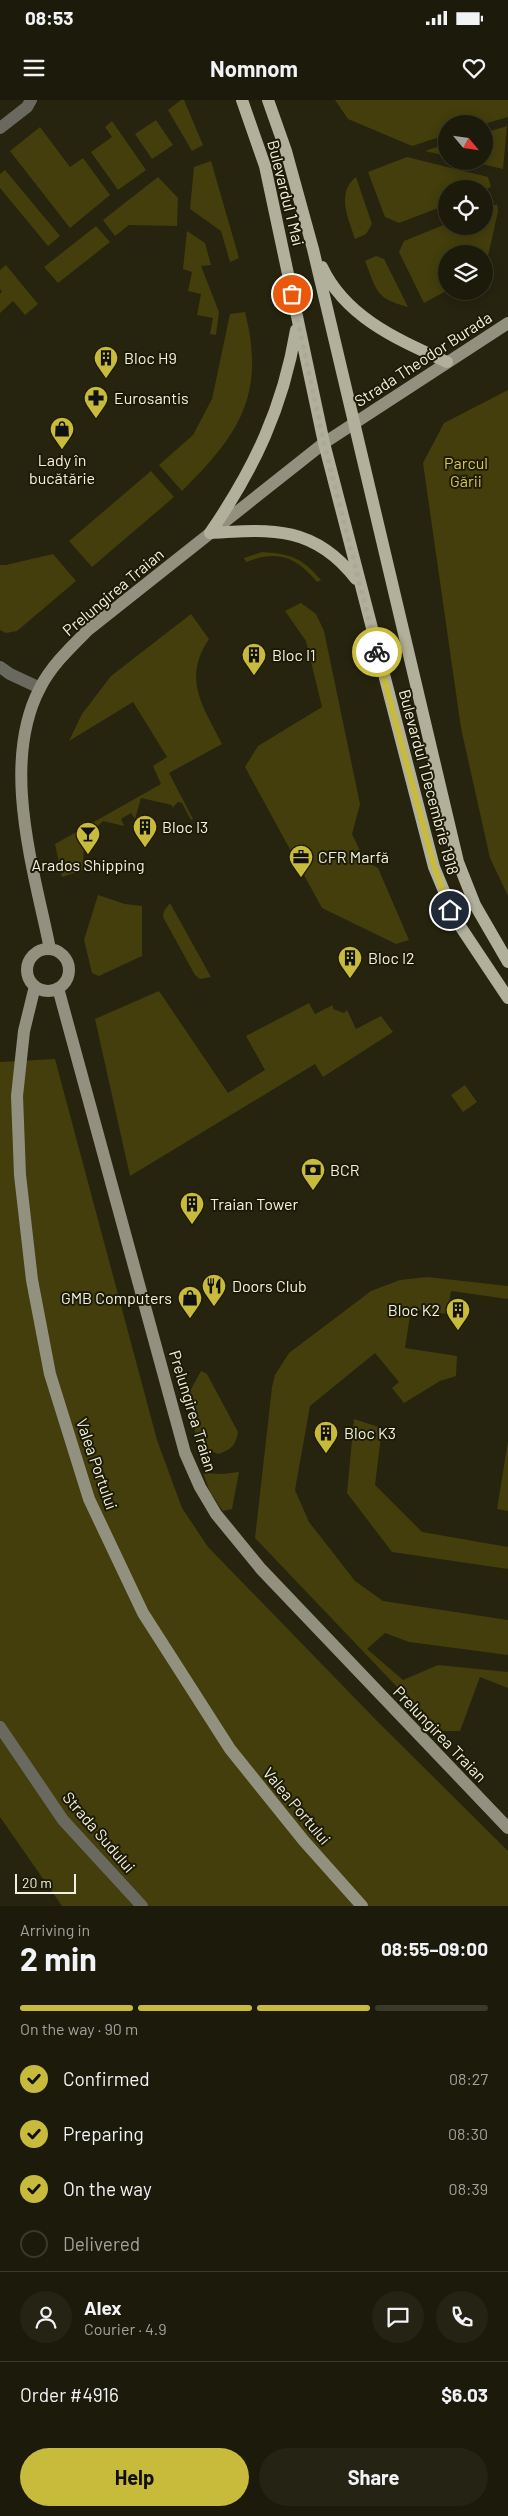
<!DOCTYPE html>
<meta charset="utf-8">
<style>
body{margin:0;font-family:Barlow,sans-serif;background:#252414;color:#f1f3f6;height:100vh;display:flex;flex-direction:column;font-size:19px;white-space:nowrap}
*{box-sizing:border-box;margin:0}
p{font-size:16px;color:#a0a19d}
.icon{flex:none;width:28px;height:28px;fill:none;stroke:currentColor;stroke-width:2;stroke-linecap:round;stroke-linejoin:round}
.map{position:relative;height:1806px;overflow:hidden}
.sheet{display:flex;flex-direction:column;background:#1c1b0b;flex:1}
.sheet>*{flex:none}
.needle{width:32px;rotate:119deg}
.fabs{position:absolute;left:438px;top:15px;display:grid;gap:10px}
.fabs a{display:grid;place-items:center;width:55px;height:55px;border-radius:50%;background:#1c1b0b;box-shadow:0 2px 12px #0003,0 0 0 1px #3a392c;font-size:25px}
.scale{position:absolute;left:15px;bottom:12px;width:61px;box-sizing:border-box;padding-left:5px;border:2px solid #f1f1e3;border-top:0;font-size:14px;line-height:18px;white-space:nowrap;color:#f1f1e3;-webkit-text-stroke:4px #1d1b06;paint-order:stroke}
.pin{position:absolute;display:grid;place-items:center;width:42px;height:42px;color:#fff;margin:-21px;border:2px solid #fff;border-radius:50%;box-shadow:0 1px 5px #0007}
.courier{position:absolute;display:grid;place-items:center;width:50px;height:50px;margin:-25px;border:4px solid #c8bb3b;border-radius:50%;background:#fff;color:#222;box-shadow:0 1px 6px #0007}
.summary em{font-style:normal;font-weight:700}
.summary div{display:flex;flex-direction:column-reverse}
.summary{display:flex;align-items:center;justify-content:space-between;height:85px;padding:0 20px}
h1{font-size:32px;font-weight:700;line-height:38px}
.bar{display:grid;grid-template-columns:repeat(4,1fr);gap:8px 5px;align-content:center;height:60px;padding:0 20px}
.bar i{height:6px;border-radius:4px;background:#3a392c}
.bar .active{background:#c8bb3b}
.bar p{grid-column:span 4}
.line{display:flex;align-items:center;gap:12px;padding:0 20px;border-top:1px solid #3a392c}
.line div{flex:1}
.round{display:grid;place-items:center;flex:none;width:52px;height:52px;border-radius:26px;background:#252414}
ol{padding:0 20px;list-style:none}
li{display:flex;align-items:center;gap:15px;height:55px}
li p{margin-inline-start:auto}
li .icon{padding:5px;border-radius:50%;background:#c8bb3b;color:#111;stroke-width:4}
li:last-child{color:#a0a19d}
li i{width:28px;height:28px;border:2px solid #3a392c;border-radius:50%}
.cta{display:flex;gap:10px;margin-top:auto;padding:10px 20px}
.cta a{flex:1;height:58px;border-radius:30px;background:#c8bb3b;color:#111;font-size:20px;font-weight:700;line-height:58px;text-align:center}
.cta a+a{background:#252414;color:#f1f3f6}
.status{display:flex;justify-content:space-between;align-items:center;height:35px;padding:0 25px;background:#1c1b0b;direction:ltr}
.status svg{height:14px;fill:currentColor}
header{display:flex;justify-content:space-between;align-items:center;height:65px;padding:0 20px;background:#1c1b0b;font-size:22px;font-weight:700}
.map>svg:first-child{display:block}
</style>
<div class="status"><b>08:53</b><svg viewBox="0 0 49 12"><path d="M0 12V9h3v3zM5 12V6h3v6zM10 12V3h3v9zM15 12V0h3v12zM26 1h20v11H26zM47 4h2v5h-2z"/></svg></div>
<header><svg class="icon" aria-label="menu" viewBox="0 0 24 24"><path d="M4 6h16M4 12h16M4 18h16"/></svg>Nomnom<svg class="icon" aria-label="heart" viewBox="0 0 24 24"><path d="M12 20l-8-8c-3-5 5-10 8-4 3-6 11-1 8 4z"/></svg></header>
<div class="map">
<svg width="508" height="1806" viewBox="0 0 508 1806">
<rect width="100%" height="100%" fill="#26240f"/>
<!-- green -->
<path fill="#433e0b" d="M181,0H184L203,45L192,51L168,10Z
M335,0H508V17L484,24H446V35L412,46L348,19Z
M156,20L173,45L152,59L135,34Z
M112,21L146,70L118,90L91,52L112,37L105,27Z
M507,26L503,69L469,61H484V33Z
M40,27L70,67L83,58L110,95L70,128L10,51Z
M446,44V56L425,51Z
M407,57L488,77L491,87L484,90L446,89V105L399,123L385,117L368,72Z
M211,61L239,158L230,162L221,131L190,109L194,67Z
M5,70L60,136L48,146L0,88V74Z
M158,77L178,98L177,126L129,125L115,136L103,120Z
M356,77L372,124L366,134L355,139C348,118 336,93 356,77Z
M497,104L498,111L485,170L484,154H446V191L424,203L399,152L404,141L446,124V126H484V110Z
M96,126L110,142L58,183L44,167Z
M187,131L205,143L211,165L201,166L219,212L216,235L210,234L213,218L197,215L201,194L188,191L192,172L183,169Z
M376,156L384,159L408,207C375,198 377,191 365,161Z
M6,165L38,204L25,215L13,201L0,213V194L2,192L0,189V170Z
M245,212C266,295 239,335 182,391L159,365L193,335L212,299L230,214Z
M508,290V796L490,758L461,628L423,363L444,323Z
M151,371L174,397L92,467L69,441Z
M262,452C291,454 301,457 321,480L317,482C295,456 278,450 246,462L244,458Z
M53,454L76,481L17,531L6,533L0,530V465H6Z
M301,503L316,514L324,531L360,704L352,734L365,761L378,768L409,840L396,844L322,808L245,667L258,646L322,607L306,541L285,511Z
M191,514L209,539C182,579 203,606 222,644L169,673L193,719L191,720L182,703L178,702L172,708V705L141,698L135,719L131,713L121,719L124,726L103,721L84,740L83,770L62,777L55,744L161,684L153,666L167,657L133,602L69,641L82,614L111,576Z
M98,795L125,804L142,806V856L99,876L92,873L84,840Z
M170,803L211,877L200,879L195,875L163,817L164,811Z
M159,891L228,993L265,970L246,936L309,903L315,914L333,905V909L344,913L347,910L356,929L381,916L393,932L323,977L315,964L130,1076L95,919Z
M55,959L157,1340L182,1408L208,1447L377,1621L508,1751V1806H62L0,1717V962Z
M465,985L477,1002L463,1012L451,995Z
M427,1177L508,1186V1199L451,1191L447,1214L411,1209L405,1248L457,1256L456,1276L440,1281L404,1303L392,1288L399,1282L375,1253L310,1306L295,1390L309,1422L355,1481L383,1501L508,1520V1555L409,1542L385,1533L367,1549L403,1580L438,1565L508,1572V1588L480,1577L460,1631H439L255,1438L272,1287L275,1275L289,1253L371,1191L400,1180Z
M201,1271L207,1274L238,1332C236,1345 231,1350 218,1354L204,1348L196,1339L190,1291Z
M354,1319L382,1328L375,1385L422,1432L508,1447V1469L392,1452L347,1393Z
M508,1341V1411L497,1409Z
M239,1372L232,1409L223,1411L210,1392L203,1373L222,1374Z"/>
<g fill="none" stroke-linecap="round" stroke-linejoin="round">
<!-- street -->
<path stroke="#6a695f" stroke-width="12" d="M0,28L27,7L31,0
M0,567L10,574L40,588
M0,1627L63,1720L142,1806"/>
<!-- secondary -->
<path stroke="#929180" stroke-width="12" d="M50,849C34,770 0,664 40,588C51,566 70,548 88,530L324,343L508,223
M27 870a21 21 0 1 1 42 0a21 21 0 1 1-42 0Z
M35,886L24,931L17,996L20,1075L32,1180L50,1274L89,1399L143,1513L230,1649L304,1741L362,1806
M58,888L185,1353L200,1387L216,1414L261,1469L508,1728"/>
<!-- primary -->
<path stroke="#b1b09a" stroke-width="12" d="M242,0L265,66L324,343L434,767L456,820L508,898
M268,0L286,51L313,149L458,762L475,805L508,862
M322,167C346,218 399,240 447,262
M210,433C254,369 283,308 296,230
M210,433C271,429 314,425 356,479"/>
</g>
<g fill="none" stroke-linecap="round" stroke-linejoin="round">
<!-- done -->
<path stroke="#aaa999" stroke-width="5" stroke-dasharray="0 9" d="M292,194L324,343L377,552"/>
<!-- route -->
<path stroke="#c8bb3b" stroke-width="6" d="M377,552L434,766L450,810"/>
</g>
<!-- icons -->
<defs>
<symbol id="building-pin" viewBox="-11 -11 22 30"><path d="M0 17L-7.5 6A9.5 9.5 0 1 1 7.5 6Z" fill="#c8bb3b" stroke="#1d1b06"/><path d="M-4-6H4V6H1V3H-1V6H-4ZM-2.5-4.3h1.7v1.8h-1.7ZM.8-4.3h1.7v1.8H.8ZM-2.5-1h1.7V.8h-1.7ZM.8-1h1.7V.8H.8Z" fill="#111"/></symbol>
<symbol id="pharmacy-pin" viewBox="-11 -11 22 30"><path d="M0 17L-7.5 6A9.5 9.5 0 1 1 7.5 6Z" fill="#c8bb3b" stroke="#1d1b06"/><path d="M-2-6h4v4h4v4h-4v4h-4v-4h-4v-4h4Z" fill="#111"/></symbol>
<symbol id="shop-pin" viewBox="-11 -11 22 30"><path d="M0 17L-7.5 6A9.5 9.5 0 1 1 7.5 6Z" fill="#c8bb3b" stroke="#1d1b06"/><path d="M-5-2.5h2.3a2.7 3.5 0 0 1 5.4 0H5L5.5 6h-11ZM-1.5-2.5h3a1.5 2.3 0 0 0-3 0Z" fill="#111"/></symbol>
<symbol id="bar-pin" viewBox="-11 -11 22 30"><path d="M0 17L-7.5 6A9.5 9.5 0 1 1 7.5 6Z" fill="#c8bb3b" stroke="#1d1b06"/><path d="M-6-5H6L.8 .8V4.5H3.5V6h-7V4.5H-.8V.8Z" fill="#111"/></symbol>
<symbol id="office-pin" viewBox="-11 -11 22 30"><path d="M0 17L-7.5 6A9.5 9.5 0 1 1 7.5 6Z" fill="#c8bb3b" stroke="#1d1b06"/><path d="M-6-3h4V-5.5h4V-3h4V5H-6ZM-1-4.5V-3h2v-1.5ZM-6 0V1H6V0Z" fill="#111"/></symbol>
<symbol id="bank-pin" viewBox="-11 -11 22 30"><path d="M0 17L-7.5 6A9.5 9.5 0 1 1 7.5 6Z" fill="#c8bb3b" stroke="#1d1b06"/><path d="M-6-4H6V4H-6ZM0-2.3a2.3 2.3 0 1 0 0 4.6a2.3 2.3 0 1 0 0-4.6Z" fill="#111"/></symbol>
<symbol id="restaurant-pin" viewBox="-11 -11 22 30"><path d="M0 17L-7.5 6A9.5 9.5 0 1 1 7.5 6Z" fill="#c8bb3b" stroke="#1d1b06"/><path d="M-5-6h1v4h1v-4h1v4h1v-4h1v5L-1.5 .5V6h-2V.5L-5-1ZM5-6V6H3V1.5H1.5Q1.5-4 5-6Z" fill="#111"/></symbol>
</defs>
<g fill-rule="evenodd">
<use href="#building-pin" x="92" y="244" width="28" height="38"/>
<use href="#pharmacy-pin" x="82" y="284" width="28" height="38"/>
<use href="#shop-pin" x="48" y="315" width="28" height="38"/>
<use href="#building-pin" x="240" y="541" width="28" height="38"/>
<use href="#building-pin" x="131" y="713" width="28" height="38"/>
<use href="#bar-pin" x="74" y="720" width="28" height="38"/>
<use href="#office-pin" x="287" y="743" width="28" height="38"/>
<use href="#building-pin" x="336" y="844" width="28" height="38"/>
<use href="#bank-pin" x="299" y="1056" width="28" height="38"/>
<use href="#building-pin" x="178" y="1090" width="28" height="38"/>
<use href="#restaurant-pin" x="200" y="1172" width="28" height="38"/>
<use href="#shop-pin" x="176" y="1184" width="28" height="38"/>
<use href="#building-pin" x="444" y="1196" width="28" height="38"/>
<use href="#building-pin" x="312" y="1319" width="28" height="38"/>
</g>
<g text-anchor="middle" stroke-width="4" stroke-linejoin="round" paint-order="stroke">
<!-- street labels -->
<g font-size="16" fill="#f1f1e3" stroke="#1d1b06">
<text transform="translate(286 93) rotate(76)" y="6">Bulevardul 1 Mai</text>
<text transform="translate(423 259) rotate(-33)" y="6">Strada Theodor Burada</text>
<text transform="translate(113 492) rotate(-40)" y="6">Prelungirea Traian</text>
<text transform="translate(429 682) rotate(75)" y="6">Bulevardul 1 Decembrie 1918</text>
<text transform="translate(193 1311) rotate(73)" y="6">Prelungirea Traian</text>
<text transform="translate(97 1364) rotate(71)" y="6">Valea Portului</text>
<text transform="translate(440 1634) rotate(46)" y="6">Prelungirea Traian</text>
<text transform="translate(297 1706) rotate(50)" y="6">Valea Portului</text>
<text transform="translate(99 1732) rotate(49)" y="6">Strada Sudului</text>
</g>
<!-- poi labels -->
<g font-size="16" fill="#f1f1e3" stroke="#1d1b06" text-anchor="start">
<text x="124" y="264">Bloc H9</text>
<text x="114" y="304">Eurosantis</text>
<text x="62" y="366" text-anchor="middle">Lady în<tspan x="62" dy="18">bucătărie</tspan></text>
<text x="272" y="561">Bloc I1</text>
<text x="162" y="733">Bloc I3</text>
<text x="318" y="763">CFR Marfă</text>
<text x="88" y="771" text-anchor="middle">Arados Shipping</text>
<text x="368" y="864">Bloc I2</text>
<text x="330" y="1076">BCR</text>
<text x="210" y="1110">Traian Tower</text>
<text x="232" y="1192">Doors Club</text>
<text x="172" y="1204" text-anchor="end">GMB Computers</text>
<text x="440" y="1216" text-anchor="end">Bloc K2</text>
<text x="344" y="1339">Bloc K3</text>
</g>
<!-- park labels -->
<g font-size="16" fill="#d4c74e" stroke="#1d1b06">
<text x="466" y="369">Parcul<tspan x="466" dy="18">Gării</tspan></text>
</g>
</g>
</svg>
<div class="fabs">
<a><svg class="needle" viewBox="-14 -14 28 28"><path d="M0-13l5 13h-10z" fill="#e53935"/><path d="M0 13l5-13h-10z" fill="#a0a19d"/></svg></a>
<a><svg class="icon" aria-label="locate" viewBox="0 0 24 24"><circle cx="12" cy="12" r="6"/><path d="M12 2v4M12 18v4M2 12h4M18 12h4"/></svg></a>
<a><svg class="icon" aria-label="layers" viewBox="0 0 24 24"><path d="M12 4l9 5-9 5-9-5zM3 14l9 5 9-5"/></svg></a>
</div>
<div class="scale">20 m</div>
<div class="pin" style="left:292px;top:194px;background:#ea580c"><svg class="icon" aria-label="bag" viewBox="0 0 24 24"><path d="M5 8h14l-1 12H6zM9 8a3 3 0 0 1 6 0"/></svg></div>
<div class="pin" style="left:450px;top:810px;background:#1f2937"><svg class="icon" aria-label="home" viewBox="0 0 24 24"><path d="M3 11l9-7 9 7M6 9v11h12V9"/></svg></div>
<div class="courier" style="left:377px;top:552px"><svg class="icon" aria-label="bike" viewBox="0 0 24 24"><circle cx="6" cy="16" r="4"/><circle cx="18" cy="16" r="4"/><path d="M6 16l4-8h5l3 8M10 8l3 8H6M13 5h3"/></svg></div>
</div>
<section class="sheet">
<div class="summary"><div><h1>2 min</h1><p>Arriving in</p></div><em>08:55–09:00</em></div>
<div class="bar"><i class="active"></i><i class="active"></i><i class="active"></i><i></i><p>On the way · 90 m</p></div>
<ol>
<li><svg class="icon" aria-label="check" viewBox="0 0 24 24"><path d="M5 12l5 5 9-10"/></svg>Confirmed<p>08:27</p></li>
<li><svg class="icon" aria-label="check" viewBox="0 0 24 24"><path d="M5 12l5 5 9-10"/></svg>Preparing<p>08:30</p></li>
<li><svg class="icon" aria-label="check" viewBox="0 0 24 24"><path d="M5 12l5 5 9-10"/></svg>On the way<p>08:39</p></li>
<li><i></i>Delivered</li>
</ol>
<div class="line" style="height:90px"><a class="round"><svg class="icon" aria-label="person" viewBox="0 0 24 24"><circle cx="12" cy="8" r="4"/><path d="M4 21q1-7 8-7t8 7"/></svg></a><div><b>Alex</b><p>Courier · 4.9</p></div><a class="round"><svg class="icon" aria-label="chat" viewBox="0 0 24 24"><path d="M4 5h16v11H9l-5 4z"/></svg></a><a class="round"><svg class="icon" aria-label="phone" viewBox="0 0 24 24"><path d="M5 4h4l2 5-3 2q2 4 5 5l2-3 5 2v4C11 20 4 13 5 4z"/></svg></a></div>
<div class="line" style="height:65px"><div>Order #4916</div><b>$6.03</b></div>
<div class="cta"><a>Help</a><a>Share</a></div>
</section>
